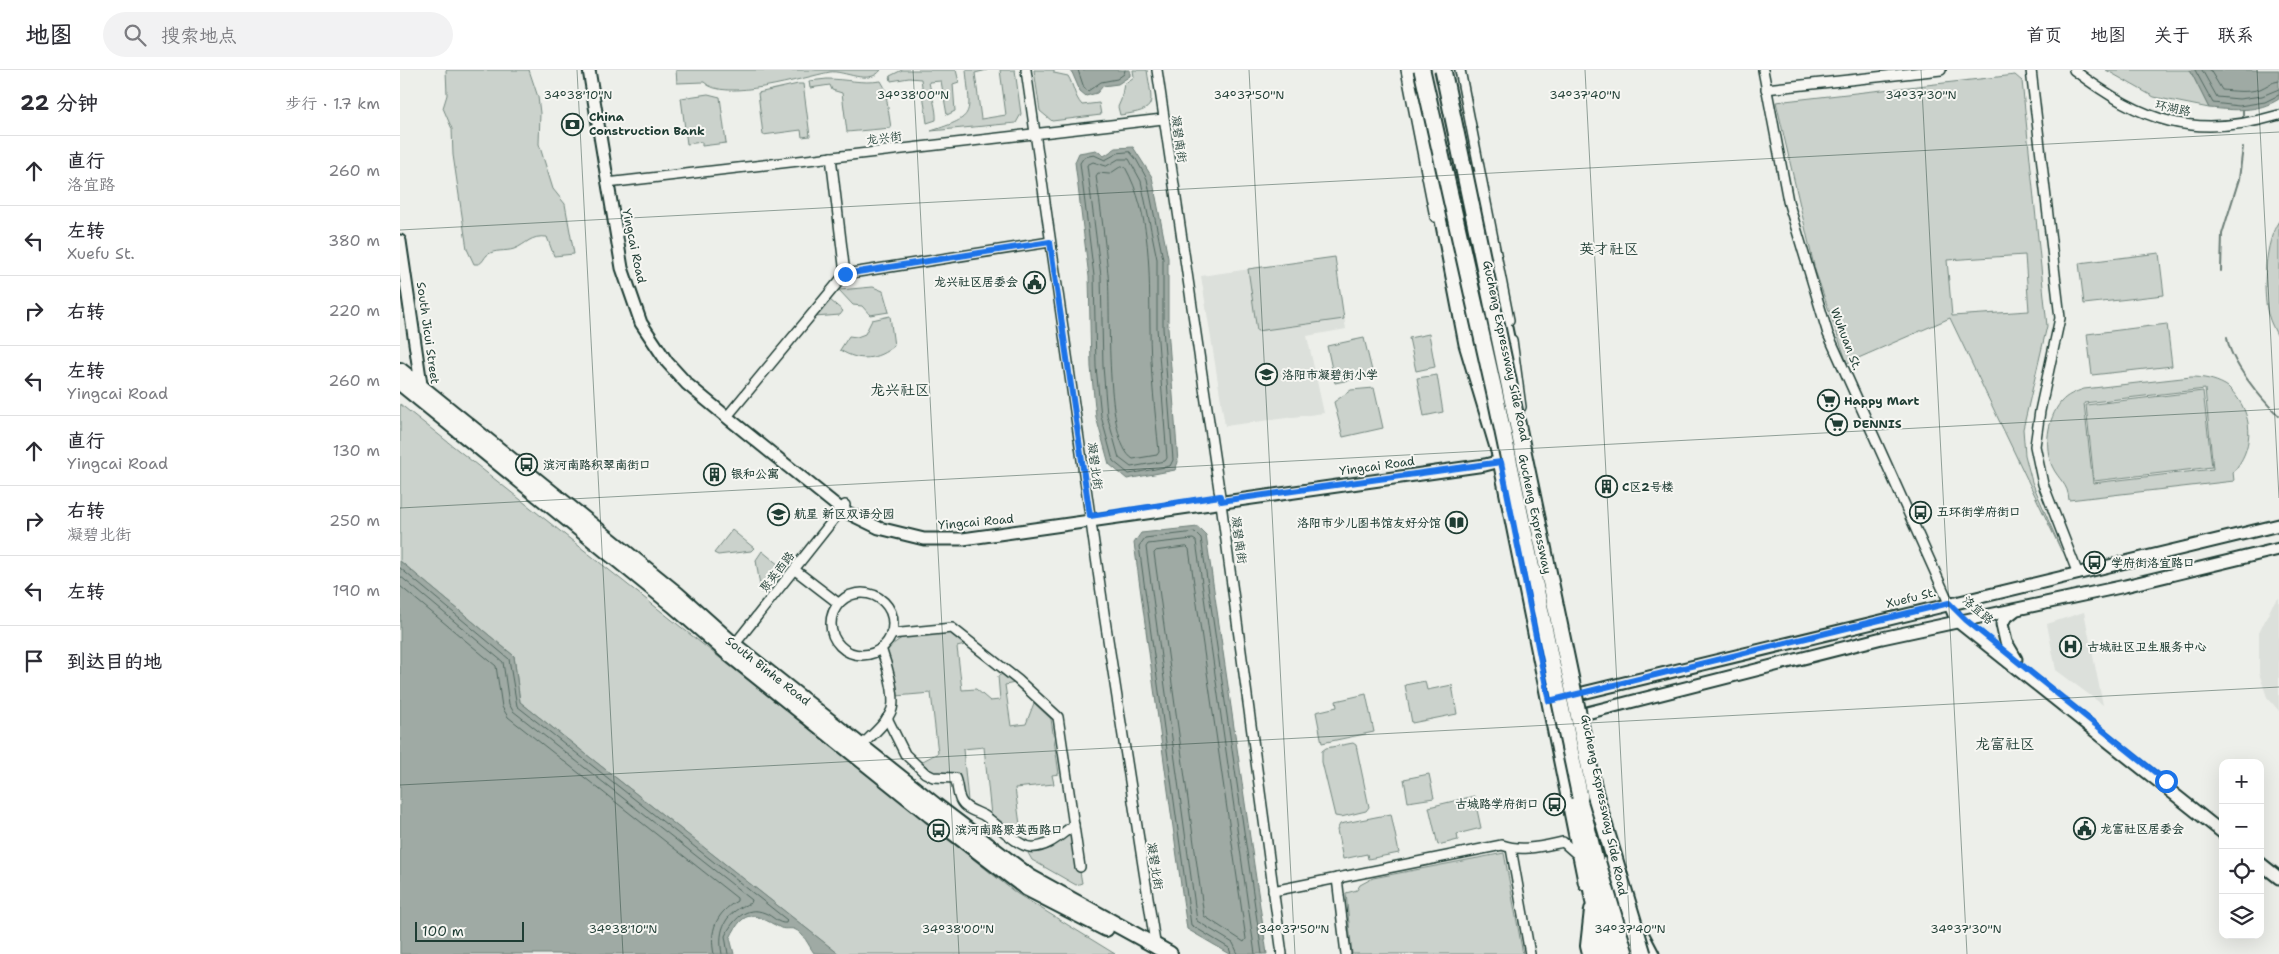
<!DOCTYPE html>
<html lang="zh">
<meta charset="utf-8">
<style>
:root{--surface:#fff;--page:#f2f2f3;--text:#2b2b33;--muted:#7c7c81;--line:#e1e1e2}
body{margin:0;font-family:"Shantell Sans","LXGW WenKai TC",sans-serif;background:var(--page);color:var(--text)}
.controls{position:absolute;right:15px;bottom:15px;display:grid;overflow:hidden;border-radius:10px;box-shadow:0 5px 20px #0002}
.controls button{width:45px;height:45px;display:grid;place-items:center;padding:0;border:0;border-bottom:1px solid var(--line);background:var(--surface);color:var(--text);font:25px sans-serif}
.scale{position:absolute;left:15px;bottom:12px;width:109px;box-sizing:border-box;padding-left:5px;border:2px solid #1f3d34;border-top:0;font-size:14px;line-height:18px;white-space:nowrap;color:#1f3d34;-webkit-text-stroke:4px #f6f6f2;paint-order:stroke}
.stop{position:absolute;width:15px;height:15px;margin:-11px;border:4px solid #1a73e8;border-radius:50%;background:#fff}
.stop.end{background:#1a73e8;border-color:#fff;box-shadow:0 1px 5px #0008}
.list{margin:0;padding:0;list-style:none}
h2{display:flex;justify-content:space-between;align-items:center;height:65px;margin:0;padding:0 20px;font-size:21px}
h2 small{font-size:16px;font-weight:400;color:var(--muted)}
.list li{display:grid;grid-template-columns:32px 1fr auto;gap:15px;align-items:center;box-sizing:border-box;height:70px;padding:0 20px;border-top:1px solid var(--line)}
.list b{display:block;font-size:19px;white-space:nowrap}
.list p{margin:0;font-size:16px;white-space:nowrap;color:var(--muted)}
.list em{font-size:16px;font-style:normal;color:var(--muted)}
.icon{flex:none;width:28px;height:28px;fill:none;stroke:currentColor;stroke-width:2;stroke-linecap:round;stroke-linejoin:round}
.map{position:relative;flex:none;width:1879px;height:884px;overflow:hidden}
header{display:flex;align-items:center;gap:30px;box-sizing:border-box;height:70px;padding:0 25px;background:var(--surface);border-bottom:1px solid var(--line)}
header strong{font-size:24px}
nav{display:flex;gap:28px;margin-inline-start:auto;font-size:18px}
.search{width:350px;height:45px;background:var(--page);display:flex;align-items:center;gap:12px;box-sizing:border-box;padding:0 18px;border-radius:28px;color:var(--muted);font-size:19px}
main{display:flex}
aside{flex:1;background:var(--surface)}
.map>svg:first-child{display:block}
</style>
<header>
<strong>地图</strong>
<div class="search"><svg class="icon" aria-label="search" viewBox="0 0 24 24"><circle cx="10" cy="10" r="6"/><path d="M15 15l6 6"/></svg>搜索地点</div>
<nav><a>首页</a><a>地图</a><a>关于</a><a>联系</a></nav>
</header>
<main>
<aside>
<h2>22 分钟<small>步行 · 1.7 km</small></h2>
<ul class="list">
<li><svg class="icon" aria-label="ahead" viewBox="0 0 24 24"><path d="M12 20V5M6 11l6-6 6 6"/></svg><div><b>直行</b><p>洛宜路</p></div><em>260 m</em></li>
<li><svg class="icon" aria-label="left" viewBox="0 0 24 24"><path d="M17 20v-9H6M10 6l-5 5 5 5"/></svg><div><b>左转</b><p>Xuefu St.</p></div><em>380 m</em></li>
<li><svg class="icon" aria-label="right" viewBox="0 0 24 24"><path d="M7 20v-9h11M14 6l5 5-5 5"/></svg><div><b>右转</b></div><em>220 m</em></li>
<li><svg class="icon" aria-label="left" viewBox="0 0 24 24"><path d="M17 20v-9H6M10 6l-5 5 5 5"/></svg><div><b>左转</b><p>Yingcai Road</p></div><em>260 m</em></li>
<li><svg class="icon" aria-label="ahead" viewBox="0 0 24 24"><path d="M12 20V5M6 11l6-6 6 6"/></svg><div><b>直行</b><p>Yingcai Road</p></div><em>130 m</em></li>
<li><svg class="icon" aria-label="right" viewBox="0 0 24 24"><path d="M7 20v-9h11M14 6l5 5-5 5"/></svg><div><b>右转</b><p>凝碧北街</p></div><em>250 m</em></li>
<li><svg class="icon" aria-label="left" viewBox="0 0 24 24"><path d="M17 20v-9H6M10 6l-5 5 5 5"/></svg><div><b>左转</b></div><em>190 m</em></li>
<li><svg class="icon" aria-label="arrive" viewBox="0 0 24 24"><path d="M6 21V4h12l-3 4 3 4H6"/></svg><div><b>到达目的地</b></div></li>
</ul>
</aside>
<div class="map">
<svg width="1879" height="884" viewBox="0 0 1879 884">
<rect width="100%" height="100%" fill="#edefea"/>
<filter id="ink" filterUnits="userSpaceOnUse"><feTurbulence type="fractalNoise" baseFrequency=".02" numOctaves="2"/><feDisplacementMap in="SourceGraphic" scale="10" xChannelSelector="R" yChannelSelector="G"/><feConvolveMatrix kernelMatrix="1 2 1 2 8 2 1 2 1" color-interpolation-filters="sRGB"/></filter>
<g filter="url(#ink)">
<g fill="#dce0db">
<path d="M935 187 946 259 907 266 924 343 825 356 801 206Z"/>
<path d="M1879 528V641L1867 627 1859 603V563L1873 534Z"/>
<path d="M1684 542 1703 635 1656 600 1647 554Z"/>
</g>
<g fill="#cbd2cc" stroke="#758880" fill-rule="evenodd">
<path d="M46 0H129L138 27 140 43 139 74 153 119 165 134 174 184 154 186 147 167C130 165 127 174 114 179 105 182 95 179 87 185 84 188 83 192 79 194H74L67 179 53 85 52 59 43 38 47 25Z"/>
<path d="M276 0H481C469 16 444 0 430 2 404 7 323 33 304 12L277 13Z"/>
<path d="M502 0H556L559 12 553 14 555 41 547 45 541 11 529 12C531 24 537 39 536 50L527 53 521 9 509 8 491 11 490 6Z"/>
<path d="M566 0H587L575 3 581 49 606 45 600 0H615L621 44 616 53 531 61C577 46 570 45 566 0Z"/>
<path d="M634 0H654V3L668 6C674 16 674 26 682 35L699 33 701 45 652 51 640 41Z"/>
<path d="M733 0H747C752 35 759 40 720 45L718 37 721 30 724 14 734 7Z"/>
<path d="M1706 0H1790L1809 38 1754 27Z"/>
<path d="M1615 5 1622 11 1647 256 1623 359 1625 385 1632 412 1662 482 1550 248 1447 293 1415 200 1376 32ZM1625 185 1629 241 1552 246 1547 190Z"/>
<path d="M427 9C446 9 461 14 481 11L485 18 491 58 447 62 442 23 432 20 430 15 410 18 409 11Z"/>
<path d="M398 14H403L410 66 402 67 401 60 363 65 358 23Z"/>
<path d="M308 24 320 27 326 73 302 76V72L287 74 281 28Z"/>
<path d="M1879 151V269C1875 261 1870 252 1868 244 1862 220 1865 171 1879 151Z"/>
<path d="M1759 183 1764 225 1684 234 1679 193Z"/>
<path d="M935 187 944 249 857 261 848 199Z"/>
<path d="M473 217 483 221 489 242 470 245 462 236 453 235 439 220Z"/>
<path d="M430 230 443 241 440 245 415 247Z"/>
<path d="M490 246 494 276C477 290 459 292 440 280L449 266 457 267 465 264 472 250Z"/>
<path d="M1767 254 1772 296 1692 305 1687 264Z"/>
<path d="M1029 264 1035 297 1016 301 1009 268Z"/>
<path d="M964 268 973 305 935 313 927 276Z"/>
<path d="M1037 305 1043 342 1024 346 1017 308Z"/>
<path d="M1791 307C1803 307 1814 309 1825 315 1829 317 1833 322 1836 326 1854 349 1853 380 1833 402L1834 411 1669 430C1668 413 1659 411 1652 396 1644 377 1647 349 1661 332 1667 325 1675 322 1684 319ZM1805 319 1813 399 1693 413 1684 333Z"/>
<path d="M974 318 983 358 943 367 934 332 951 320Z"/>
<path d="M1803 321 1812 397 1694 411 1686 335Z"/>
<path d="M0 334 616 823 715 884H439L436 882 120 632 114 586 0 491Z"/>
<path d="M332 460 354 478 351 481 318 485 314 483Z"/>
<path d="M362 481 380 496 361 523 356 490Z"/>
<path d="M550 563 565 575 557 577 562 620 576 619 590 631 600 630 598 606 603 604 615 613 605 615 611 656 626 654 634 633 651 649 659 704 652 705 654 714 615 718 621 762H616L591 745 584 677 563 679 568 731 562 728 557 706 552 703 536 704 521 692 538 683 531 623 496 626 486 579 503 567Z"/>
<path d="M1025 611 1027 620 1052 615 1057 644 1012 653 1005 615Z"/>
<path d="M966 624 974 662 922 673 916 642 937 637 936 631Z"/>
<path d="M953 673 956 675 969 737 966 741 941 747 935 746 922 692V681L926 678Z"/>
<path d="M1029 704 1034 728 1008 732 1004 709Z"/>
<path d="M1074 726 1081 758 1057 764 1058 770 1038 775 1029 737Z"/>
<path d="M991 744 999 783 968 789 967 784 943 789 937 760 940 754Z"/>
<path d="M671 765 674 768 682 813 676 815 632 790 628 783Z"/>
<path d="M1104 783 1123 884H952L946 823 957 820 960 815 973 808Z"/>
</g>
<g fill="#9faaa4" stroke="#6c7e77">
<path d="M671 0H730V6L718 14 703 16 697 23 686 26 680 21Z"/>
<path d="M1790 0H1879V29C1857 43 1834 40 1809 38Z"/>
<path d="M733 77 752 107 768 188V258L778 392 775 400 727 409 709 394 696 347 691 297 689 207 675 92 679 83 696 80 704 86 716 78Z"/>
<path d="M798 457 806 465 867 884H830L787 859 734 473 741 463Z"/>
<path d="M0 491 114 586 120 632 439 884 414 883C408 875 404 863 394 859 389 858 383 860 379 857 354 844 345 837 330 868L334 884H0Z"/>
</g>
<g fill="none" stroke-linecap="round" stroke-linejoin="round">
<g stroke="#526961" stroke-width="1">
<path d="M678 0 684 18 688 21 701 12 717 9 724 4 725 0"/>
<path d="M1795 0 1813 33 1839 36 1865 32 1879 25"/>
<path d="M1802 0 1817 27 1839 29 1862 26 1879 19"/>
<path d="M1810 0 1822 20C1834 21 1848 23 1860 19 1867 16 1871 12 1879 11"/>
<path d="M730 82 736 89 747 109 763 189V258L773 390 770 396 729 404 713 391 701 346 696 297 694 206 680 93 684 87 694 85 705 90 718 83Z"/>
<path d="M719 89H729L741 111 757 189V258L767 388 765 391 731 397 719 388 707 345 703 296 701 206 687 95 693 92 706 96Z"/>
<path d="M722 96 725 97C752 146 749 204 750 257 750 299 755 341 759 382L757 385 733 389C704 372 711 239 708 204 705 171 701 139 696 106L698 103 709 104Z"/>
<path d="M787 477 789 479 846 869 844 872 804 846 754 483 756 481Z"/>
<path d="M0 498 109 589 117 636 387 850 386 853C378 854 373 846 365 843 346 835 333 850 325 866L328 884"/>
<path d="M0 506 103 592 109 634 113 641 352 830 351 833C326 841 317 859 322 884"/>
<path d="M0 516 96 596 102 637 108 647 337 828V831C316 843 309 861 314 884"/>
<path d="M831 884 829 878 791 855 739 476 745 468 795 462 801 468 862 884"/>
<path d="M838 884 833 873 797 851 746 477 748 474 793 469 796 471 855 884"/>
</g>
<g stroke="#6c7e77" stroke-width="2">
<path d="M1843 50V40"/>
<path d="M1821 201 1822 164 1839 109 1843 77"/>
<path d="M1827 267C1830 292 1861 329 1879 346"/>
</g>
<defs>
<g id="street">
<path d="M626 0 705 550 756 879"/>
<path d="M757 0 820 426 882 884"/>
<path d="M1006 0 1035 147"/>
<path d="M1060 0 1109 250"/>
<path d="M1363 0 1388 131 1428 264 1549 533"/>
<path d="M1631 0 1660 248 1640 341 1635 376 1643 414 1678 504"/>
<path d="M1674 0C1742 52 1794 70 1879 45"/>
<path d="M1366 19 1541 0"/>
<path d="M207 113 763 49"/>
<path d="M445 204 650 172"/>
<path d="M1112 270 1121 337"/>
<path d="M330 343 445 204 431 87"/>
<path d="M395 500 438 533"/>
<circle cx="462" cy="554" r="31"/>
<path d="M491 564 552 558 618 610 658 647 680 797"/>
<path d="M331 579 445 435"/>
<path d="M487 648 505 684 525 703 533 707 555 708C558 715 557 724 561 731 565 739 575 741 583 745 595 752 617 776 630 777 647 779 661 764 674 755"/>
<path d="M462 675C472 665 487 653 492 639 496 625 486 592 481 578"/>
<path d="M1111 778 1130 884"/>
<path d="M937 808 946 884"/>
<path d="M873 821 1102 775C1122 782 1143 776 1163 772L1180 787"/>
</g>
<g id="secondary">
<path d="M189 0 222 198 241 253 267 292 287 314 328 348 442 440 479 458 524 469H563L1085 395 1108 389"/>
<path d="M0 171 22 321"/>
<path d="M1549 533 1557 551 1823 763"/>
<path d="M1614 541 1605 548 1602 554 1606 572 1616 589"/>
<path d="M1166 627 1879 455"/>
<path d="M1171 647 1482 568 1725 516 1879 479"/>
<path d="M1860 793 1879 808"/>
<path d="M1242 863 1253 884"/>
</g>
<g id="primary">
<path d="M0 300 277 524 334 575 535 735 630 807 770 884"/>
<path d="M0 313 273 535 328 583 530 745 626 818 706 859"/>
<path d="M1097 373 1186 813"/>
<path d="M1190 884 1188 876 1192 840"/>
</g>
<g id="highway">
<path d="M1014 0 1067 274 1100 384"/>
<path d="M1073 109 1108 277"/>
<path d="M1180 727 1217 884"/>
<path d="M1209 793 1229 884"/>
<path d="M1188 800 1203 884"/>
</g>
</defs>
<use href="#street" stroke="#1f3d34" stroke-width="12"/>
<use href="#secondary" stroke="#1f3d34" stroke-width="15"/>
<use href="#primary" stroke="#1f3d34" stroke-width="18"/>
<use href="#highway" stroke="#1f3d34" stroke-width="19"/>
<use href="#street" stroke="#f6f6f2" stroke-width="9"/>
<use href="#secondary" stroke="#f6f6f2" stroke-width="11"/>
<use href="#primary" stroke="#f6f6f2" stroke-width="14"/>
<use href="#highway" stroke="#f6f6f2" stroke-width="15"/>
<defs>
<g id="highway-bridge">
<path d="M1022 0 1096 329 1180 727"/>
<path d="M1043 0 1195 724 1243 884"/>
</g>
</defs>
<use href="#highway-bridge" stroke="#1f3d34" stroke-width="19" stroke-linecap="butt"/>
<use href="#highway-bridge" stroke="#f6f6f2" stroke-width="15"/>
</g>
</g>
<g fill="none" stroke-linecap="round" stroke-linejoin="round" filter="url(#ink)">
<path stroke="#1a73e8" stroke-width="6" d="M445 204 650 172 690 446 820 426 821 431 1101 392 1149 631 1549 533 1566 550 1766 711"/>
</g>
<path fill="none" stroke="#1f3d34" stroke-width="1" stroke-opacity="0.45" d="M177 0 223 884M513 0 559 884M849 0 895 884M1185 0 1231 884M1521 0 1567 884M1857 0 1879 428M0 160 1879 62M0 438 1879 339M0 715 1879 617"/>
<defs>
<symbol id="bank-ring" viewBox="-11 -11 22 22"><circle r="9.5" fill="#f6f6f2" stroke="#1f3d34" stroke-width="1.5"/><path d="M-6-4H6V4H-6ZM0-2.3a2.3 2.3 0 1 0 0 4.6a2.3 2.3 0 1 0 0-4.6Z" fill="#1f3d34"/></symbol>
<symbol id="civic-ring" viewBox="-11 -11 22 22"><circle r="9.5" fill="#f6f6f2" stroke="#1f3d34" stroke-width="1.5"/><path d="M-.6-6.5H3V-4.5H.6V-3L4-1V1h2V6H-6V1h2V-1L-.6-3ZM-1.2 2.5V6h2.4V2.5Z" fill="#1f3d34"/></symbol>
<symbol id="school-ring" viewBox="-11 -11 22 22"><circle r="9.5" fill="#f6f6f2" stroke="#1f3d34" stroke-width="1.5"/><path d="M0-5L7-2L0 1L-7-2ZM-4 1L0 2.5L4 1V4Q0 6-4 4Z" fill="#1f3d34"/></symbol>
<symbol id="supermarket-ring" viewBox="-11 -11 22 22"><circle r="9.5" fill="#f6f6f2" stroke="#1f3d34" stroke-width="1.5"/><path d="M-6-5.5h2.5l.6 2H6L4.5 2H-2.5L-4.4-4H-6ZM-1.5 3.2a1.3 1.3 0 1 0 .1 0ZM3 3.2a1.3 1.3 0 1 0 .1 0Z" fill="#1f3d34"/></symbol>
<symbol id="bus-ring" viewBox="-11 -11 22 22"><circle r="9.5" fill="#f6f6f2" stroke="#1f3d34" stroke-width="1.5"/><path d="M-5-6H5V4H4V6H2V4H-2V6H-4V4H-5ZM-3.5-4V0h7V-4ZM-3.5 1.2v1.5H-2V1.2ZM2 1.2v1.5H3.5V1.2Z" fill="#1f3d34"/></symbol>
<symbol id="building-ring" viewBox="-11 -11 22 22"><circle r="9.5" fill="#f6f6f2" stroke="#1f3d34" stroke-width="1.5"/><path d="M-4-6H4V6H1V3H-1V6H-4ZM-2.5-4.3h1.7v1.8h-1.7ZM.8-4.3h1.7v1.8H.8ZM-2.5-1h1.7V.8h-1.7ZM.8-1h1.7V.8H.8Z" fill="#1f3d34"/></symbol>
<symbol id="library-ring" viewBox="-11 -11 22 22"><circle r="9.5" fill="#f6f6f2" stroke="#1f3d34" stroke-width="1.5"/><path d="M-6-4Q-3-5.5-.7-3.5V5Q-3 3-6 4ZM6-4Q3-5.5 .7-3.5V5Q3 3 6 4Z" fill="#1f3d34"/></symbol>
<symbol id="hospital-ring" viewBox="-11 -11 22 22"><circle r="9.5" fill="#f6f6f2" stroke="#1f3d34" stroke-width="1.5"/><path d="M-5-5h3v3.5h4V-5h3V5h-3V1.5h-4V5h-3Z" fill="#1f3d34"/></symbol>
</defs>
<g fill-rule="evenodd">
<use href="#bank-ring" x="160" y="42" width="25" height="25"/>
<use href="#civic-ring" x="622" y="200" width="25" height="25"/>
<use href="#school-ring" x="854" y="292" width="25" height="25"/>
<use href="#supermarket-ring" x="1416" y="318" width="25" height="25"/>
<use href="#supermarket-ring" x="1424" y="342" width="25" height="25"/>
<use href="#bus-ring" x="114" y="382" width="25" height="25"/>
<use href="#building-ring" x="302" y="392" width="25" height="25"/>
<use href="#building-ring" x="1194" y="404" width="25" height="25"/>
<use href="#bus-ring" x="1508" y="430" width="25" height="25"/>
<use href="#school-ring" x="366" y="432" width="25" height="25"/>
<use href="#library-ring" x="1044" y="440" width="25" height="25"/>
<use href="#bus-ring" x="1682" y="480" width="25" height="25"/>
<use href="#hospital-ring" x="1658" y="564" width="25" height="25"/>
<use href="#bus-ring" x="1142" y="722" width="25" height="25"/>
<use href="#civic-ring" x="1672" y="746" width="25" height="25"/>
<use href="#bus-ring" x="526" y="748" width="25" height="25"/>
</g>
<g text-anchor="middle" stroke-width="4" stroke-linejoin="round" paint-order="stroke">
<g font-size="12" fill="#1f3d34" stroke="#f6f6f2">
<text transform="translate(1773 38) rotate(12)" y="4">环湖路</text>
<text transform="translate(484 68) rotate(-7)" y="4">龙兴街</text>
<text transform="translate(779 69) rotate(82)" y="4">凝碧南街</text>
<text transform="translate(234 176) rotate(78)" y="4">Yingcai Road</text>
<text transform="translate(28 263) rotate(82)" y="4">South Jicui Street</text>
<text transform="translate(1446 269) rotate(69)" y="4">Wuhuan St.</text>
<text transform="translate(1106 281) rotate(78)" y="4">Gucheng Expressway Side Road</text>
<text transform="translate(695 396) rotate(82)" y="4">凝碧北街</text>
<text transform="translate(977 396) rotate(-8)" y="4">Yingcai Road</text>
<text transform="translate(1135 444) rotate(78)" y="4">Gucheng Expressway</text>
<text transform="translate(576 452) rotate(-5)" y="4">Yingcai Road</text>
<text transform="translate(839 470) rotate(82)" y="4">凝碧南街</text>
<text transform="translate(377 502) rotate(-52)" y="4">聚英西路</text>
<text transform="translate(1511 528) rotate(-14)" y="4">Xuefu St.</text>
<text transform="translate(1578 540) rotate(41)" y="4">洛宜路</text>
<text transform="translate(368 601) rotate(38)" y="4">South Binhe Road</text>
<text transform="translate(1204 735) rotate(78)" y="4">Gucheng Expressway Side Road</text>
<text transform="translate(755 796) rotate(81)" y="4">凝碧北街</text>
</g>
<g font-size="12" font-weight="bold" fill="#1f3d34" stroke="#f6f6f2" text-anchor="start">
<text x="189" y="51">China<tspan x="189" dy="14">Construction Bank</tspan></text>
<text x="618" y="216" text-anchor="end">龙兴社区居委会</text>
<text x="882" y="309">洛阳市凝碧街小学</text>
<text x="1444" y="335">Happy Mart</text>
<text x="1453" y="358">DENNIS</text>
<text x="143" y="399">滨河南路积翠南街口</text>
<text x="331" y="408">银和公寓</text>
<text x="1222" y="421">C区2号楼</text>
<text x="1537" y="446">五环街学府街口</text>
<text x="394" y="448">航星 新区双语分园</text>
<text x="1041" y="457" text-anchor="end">洛阳市少儿图书馆友好分馆</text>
<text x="1711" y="497">学府街洛宜路口</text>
<text x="1687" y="581">古城社区卫生服务中心</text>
<text x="1139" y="738" text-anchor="end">古城路学府街口</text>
<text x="1700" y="763">龙富社区居委会</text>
<text x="555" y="764">滨河南路聚英西路口</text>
</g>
<g font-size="15" fill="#1f3d34" stroke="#f6f6f2">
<text x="1209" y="184">英才社区</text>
<text x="500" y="325">龙兴社区</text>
<text x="1605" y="679">龙富社区</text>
</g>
</g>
<g font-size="12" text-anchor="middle" fill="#1f3d34" stroke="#f6f6f2" stroke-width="4" stroke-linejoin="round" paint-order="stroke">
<text x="178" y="29">34°38'10"N</text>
<text x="513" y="29">34°38'00"N</text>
<text x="849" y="29">34°37'50"N</text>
<text x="1185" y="29">34°37'40"N</text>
<text x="1521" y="29">34°37'30"N</text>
<text x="223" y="863">34°38'10"N</text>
<text x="558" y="863">34°38'00"N</text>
<text x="894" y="863">34°37'50"N</text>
<text x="1230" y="863">34°37'40"N</text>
<text x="1566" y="863">34°37'30"N</text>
</g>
</svg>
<div class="controls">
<button>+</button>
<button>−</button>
<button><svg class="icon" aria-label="locate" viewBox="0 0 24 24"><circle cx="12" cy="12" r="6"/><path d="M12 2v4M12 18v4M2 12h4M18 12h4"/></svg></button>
<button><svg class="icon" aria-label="layers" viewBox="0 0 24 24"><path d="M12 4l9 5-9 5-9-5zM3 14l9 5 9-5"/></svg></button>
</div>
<div class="scale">100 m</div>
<div class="stop" style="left:1766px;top:711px"></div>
<div class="stop end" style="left:445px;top:204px"></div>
</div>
</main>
